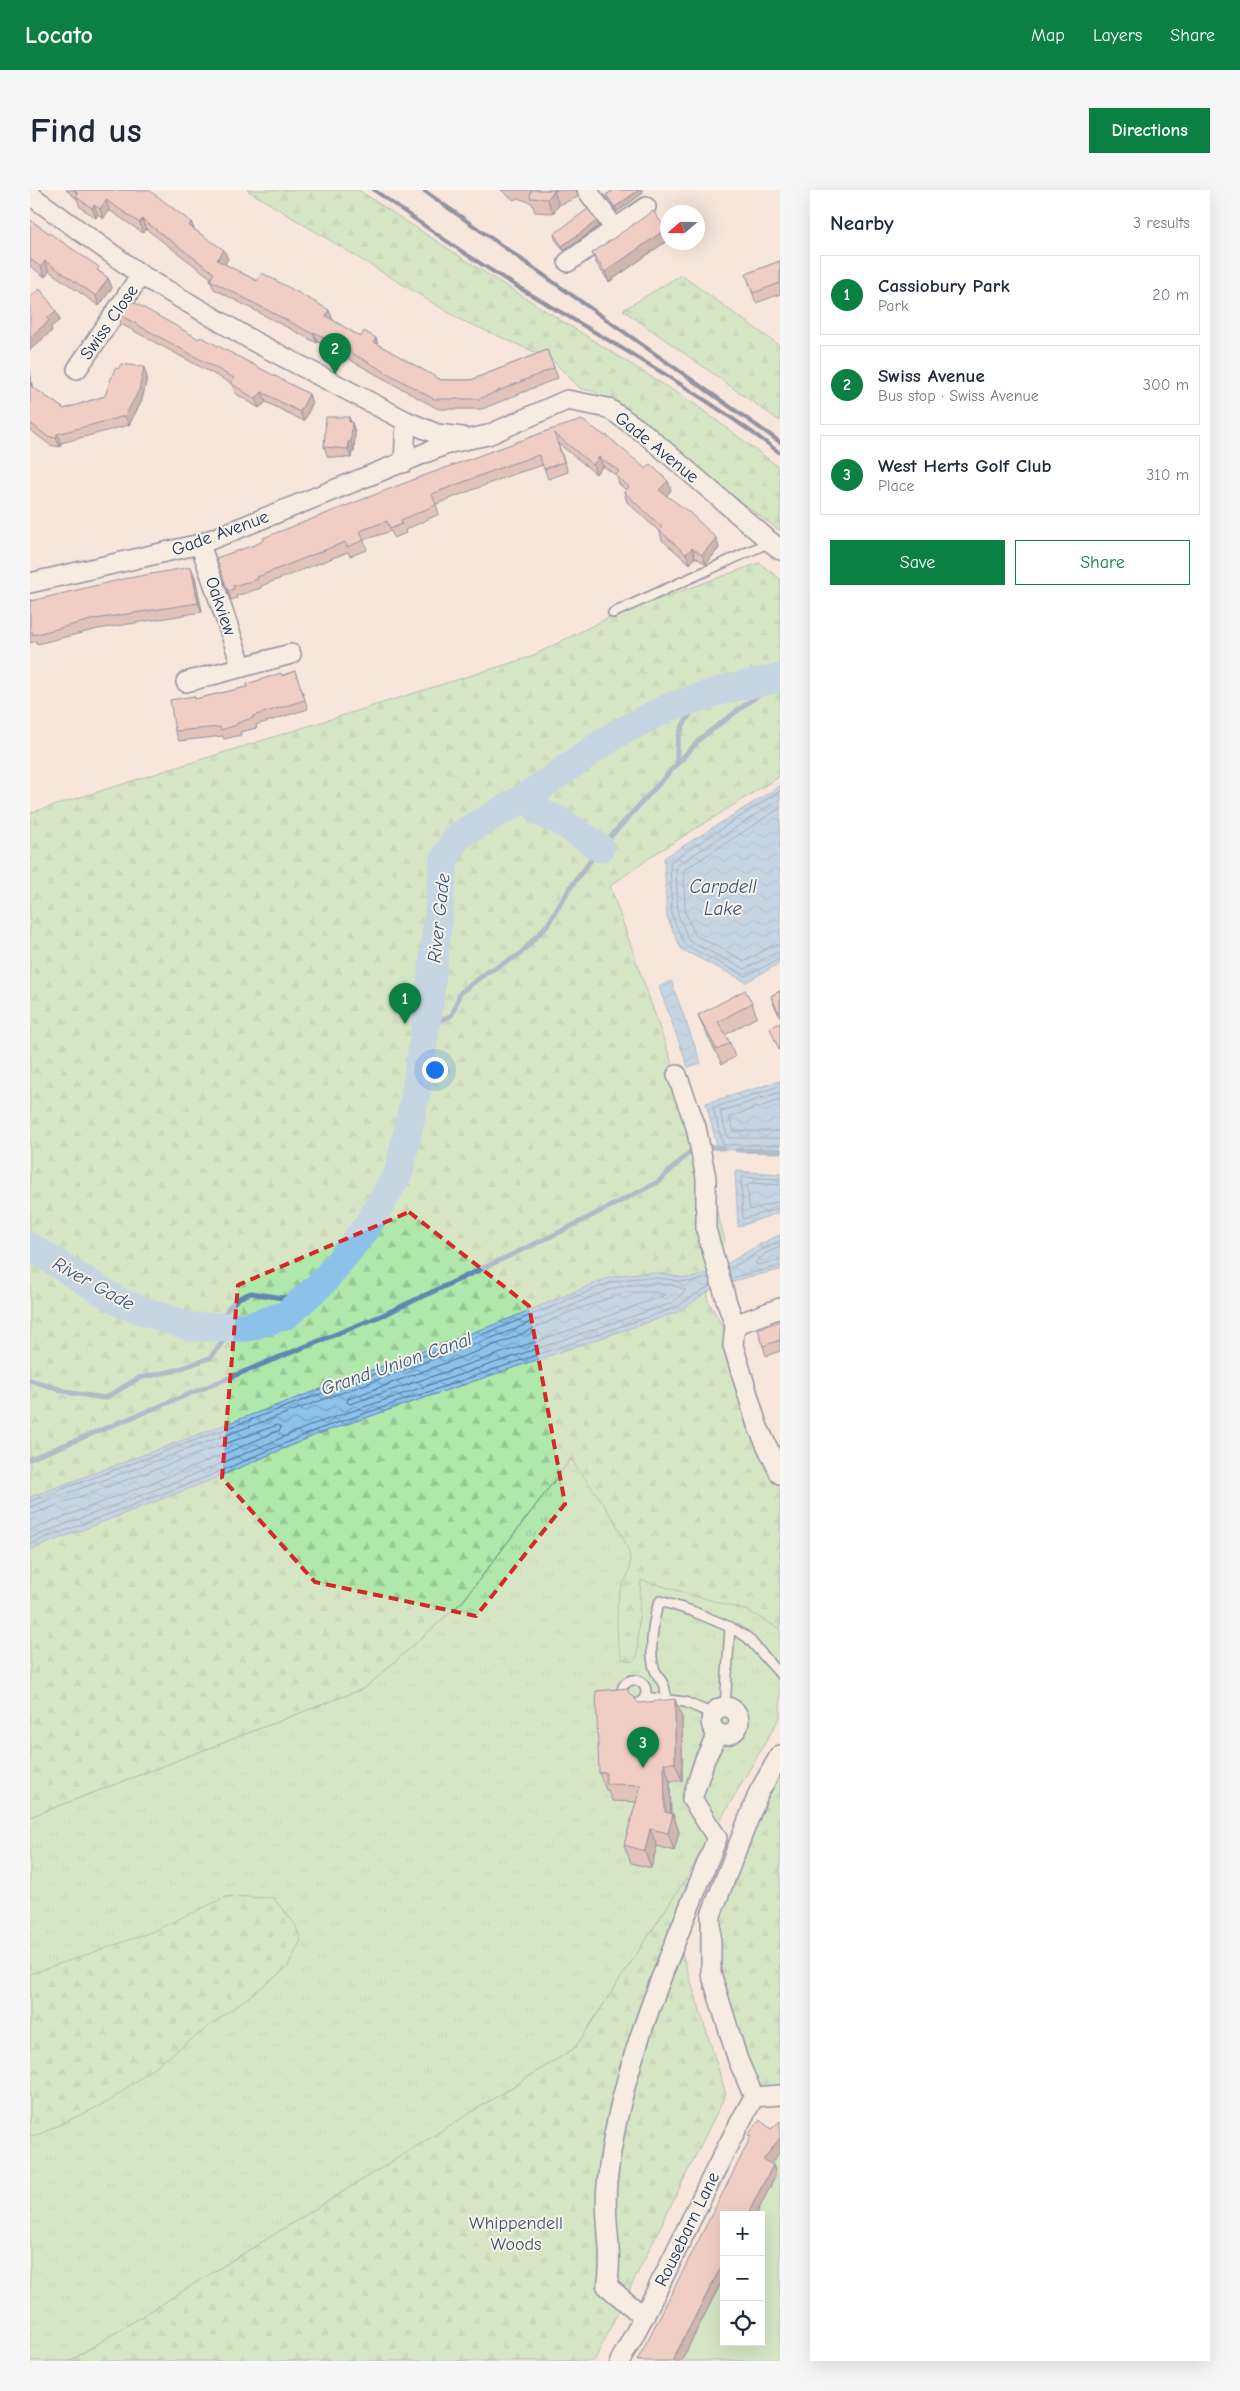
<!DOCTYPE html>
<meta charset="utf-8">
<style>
:root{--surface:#fff;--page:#f6f6f7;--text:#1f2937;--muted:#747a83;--line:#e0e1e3;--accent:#0b8043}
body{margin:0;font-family:"Comic Neue",sans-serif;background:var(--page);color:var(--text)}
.controls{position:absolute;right:15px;bottom:15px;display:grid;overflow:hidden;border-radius:0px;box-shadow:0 5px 20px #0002}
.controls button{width:45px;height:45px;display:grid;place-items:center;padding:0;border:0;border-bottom:1px solid var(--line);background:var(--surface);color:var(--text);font:25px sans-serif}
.compass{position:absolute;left:630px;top:15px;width:45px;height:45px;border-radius:50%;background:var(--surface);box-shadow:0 5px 20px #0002;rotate:250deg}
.you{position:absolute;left:404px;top:879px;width:18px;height:18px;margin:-12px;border:4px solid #fff;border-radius:50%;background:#1a73e8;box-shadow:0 0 0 8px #1a73e833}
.badge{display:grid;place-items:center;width:32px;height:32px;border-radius:50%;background:var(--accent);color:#fff;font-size:16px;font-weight:700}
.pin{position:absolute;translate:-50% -41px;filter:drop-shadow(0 1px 2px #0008)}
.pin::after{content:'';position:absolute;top:26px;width:18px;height:15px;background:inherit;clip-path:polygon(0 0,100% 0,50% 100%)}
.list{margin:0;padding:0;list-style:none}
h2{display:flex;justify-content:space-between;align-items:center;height:65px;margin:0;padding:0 20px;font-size:21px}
h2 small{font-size:16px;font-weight:400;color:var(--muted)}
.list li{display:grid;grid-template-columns:32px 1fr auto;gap:15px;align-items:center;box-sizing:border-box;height:80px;margin:0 10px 10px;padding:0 10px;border:1px solid var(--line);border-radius:0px}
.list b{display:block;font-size:19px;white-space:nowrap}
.list p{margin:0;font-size:16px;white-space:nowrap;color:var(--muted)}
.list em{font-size:16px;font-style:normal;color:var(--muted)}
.actions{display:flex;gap:10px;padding:15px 20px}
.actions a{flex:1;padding:11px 0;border:1px solid var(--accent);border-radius:0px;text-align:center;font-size:18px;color:var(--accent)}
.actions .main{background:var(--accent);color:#fff}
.icon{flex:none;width:28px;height:28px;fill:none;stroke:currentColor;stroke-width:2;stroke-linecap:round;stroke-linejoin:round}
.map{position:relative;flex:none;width:750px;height:2171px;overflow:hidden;border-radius:0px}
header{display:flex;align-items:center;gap:30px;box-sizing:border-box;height:70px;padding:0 25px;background:var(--accent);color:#fff}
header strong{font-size:24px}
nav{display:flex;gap:28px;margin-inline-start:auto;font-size:18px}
.intro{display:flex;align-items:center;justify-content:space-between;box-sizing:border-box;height:120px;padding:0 30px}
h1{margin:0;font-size:35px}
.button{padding:12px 22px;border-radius:0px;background:var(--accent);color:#fff;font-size:18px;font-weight:700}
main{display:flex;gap:30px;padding:0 30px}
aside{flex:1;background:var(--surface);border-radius:0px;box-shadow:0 5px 20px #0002}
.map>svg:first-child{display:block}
</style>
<header>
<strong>Locato</strong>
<nav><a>Map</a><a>Layers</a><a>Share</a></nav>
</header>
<div class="intro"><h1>Find us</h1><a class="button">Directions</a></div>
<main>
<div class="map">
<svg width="750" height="2171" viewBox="0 0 750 2171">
<defs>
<pattern id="grass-tufts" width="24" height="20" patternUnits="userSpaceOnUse" patternTransform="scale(1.25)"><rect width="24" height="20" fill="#b0e7aa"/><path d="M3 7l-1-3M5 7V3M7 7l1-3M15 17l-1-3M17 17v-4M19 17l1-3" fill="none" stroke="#97c695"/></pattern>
<pattern id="forest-firs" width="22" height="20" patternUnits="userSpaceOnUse" patternTransform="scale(1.25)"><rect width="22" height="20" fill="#b0e7aa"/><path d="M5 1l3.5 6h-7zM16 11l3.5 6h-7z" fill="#97c695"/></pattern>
<pattern id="water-waves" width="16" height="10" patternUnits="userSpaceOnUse" patternTransform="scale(1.25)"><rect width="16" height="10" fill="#8cc2ea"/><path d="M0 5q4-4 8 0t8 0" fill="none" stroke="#729ec1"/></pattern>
</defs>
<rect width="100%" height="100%" fill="#f5e6db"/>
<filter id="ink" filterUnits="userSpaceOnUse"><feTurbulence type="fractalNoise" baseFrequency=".02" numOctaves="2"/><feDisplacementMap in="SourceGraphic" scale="10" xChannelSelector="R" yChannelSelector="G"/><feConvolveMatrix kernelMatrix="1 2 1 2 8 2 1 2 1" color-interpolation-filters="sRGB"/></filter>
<g filter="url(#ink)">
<path fill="url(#grass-tufts)" stroke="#668b84" d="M541 1268 750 1329V1527L657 1687 545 1858 40 2171H0V1627L335 1498 433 1411Z"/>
<g fill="url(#forest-firs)" stroke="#668b84">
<path d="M217 0H328L460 86 663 213 750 278V341L564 201 551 199 521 169 431 130Z"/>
<path d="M651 85 750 156V231L593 120Z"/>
<path d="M729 373 750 389V586L628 662 580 696 667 945 695 1051 684 1064 677 1109 703 1155 750 1302V1439L718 1421 611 1390 607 1467 602 1472 593 1469C585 1455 586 1416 590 1401 593 1393 600 1383 600 1375 603 1348 557 1292 541 1269L433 1411 335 1498 0 1627V623L500 467 580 427Z"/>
<path d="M750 1579V1894L730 1900 680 1801 690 1718 739 1597Z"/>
<path d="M657 1687 674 1709 651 1760 696 1904 564 2171H40L545 1858Z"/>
<path d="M198 1706 243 1708 265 1734 271 1750 257 1778 78 1912 10 1944 0 1946V1784L119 1743Z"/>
</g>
<path fill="#b0e7aa" stroke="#668b84" d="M750 1962V2171H652L694 2087V2152H731V2025H726L746 1985 743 1971Z"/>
<g fill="url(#water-waves)" stroke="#5f87b2">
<path d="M750 596V773L716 792 651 759 637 727 634 668Z"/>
<path d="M641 791 671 873 658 877 629 797Z"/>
<path d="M750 891V959L688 960 676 913Z"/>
<path d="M705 981 750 984V1022L708 1037Z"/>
<path d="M750 1045V1080L714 1088 680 1100 648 1122 288 1244 181 1290 0 1360V1307L471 1132 578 1088C594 1084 610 1082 627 1083 638 1084 654 1090 665 1087 697 1079 720 1056 750 1045Z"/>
</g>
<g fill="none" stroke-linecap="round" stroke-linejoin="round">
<g stroke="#486a96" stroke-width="1">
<path d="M750 601 640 672 642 726 655 755 715 786 750 769"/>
<path d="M750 609 646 676 648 724 659 751 715 779 743 764 750 762"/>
<path d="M750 618 654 680 655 722 665 745 715 771 740 757 750 755"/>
<path d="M750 896 683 918 693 955H750"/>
<path d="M750 902 690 922 698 948H750"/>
<path d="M750 910 699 927 704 941H750"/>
<path d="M750 989 713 987 711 989 713 1029 750 1018"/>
<path d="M750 995 720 993 717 996 720 1020 750 1011"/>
<path d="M750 1057 736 1063 725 1073 728 1075 750 1070"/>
<path d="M698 1079C717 1071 731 1058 750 1051"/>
<path d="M701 1088 750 1076"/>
<path d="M597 1102H626L635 1105 540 1140 320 1214 317 1212 318 1209 478 1150 540 1122Z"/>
<path d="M0 1311 472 1137 579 1093C594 1089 610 1087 625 1088 648 1089 656 1096 679 1087"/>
<path d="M0 1317 475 1143 581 1099C600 1094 638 1090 656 1100L642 1113 284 1234 176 1280 0 1348"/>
<path d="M0 1325 247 1235 251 1237 250 1240 173 1273 0 1340"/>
<path d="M0 1354 179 1286 286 1240 645 1118 681 1095"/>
</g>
<g stroke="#5f87b2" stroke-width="5">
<path d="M647 575C645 539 653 534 674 506"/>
<path d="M395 838 422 825 430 803 456 783 489 765 518 734 540 698 570 658 671 548 750 489"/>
<path d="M674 956 693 958"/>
<path d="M707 960 750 961"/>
<path d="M186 1138 199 1117 209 1108 221 1103 252 1108 279 1104"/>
<path d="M0 1190 41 1203 75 1208 109 1188 143 1181 180 1168 204 1137"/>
<path d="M0 1269 353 1125 528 1043 628 992 666 956"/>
</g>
<g stroke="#8cc2ea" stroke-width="29">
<path d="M497 606 511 623 532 632 570 658"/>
<path d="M0 1057 91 1113 160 1137H218L256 1125 293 1092 336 1038 369 982 385 907 399 813 414 670 428 646 497 606 583 546 637 518 696 499 750 488"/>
</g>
<defs>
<g id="service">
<path d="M583 423 740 352"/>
<path d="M700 1437 717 1447 750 1484"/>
<circle cx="604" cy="1502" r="12"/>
<path d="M615 1507 655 1512 683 1524"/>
<path d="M636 1510C636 1488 626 1490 623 1474 620 1458 623 1425 630 1411L662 1421 700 1437 695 1517"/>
</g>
<g id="minor">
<path d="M557 0 585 39"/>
<path d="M0 5 111 85 225 152 376 231 407 244 432 247"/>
<path d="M538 72 616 17"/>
<path d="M47 179 111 85"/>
<path d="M374 273 376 231"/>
<path d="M170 354 212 477"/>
<path d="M0 393 170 354 420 253 458 245 537 210 578 218 614 243 750 360"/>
<path d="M156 492 261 464"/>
<path d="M647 885 666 937 676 988V1039L697 1113 705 1135 703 1155 727 1235 750 1284"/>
<path d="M705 1135 750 1118"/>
<circle cx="695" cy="1531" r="14"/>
<path d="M724 1907 708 1870 681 1783V1725L729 1602 750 1565"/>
<path d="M724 1907 750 1905"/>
<path d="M614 2127 577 2096C584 2062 573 2028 577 1994 588 1875 644 1758 687 1648L662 1609 675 1569 688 1543"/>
<path d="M590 2171C638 2085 675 1993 724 1907"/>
</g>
</defs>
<use href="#service" stroke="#1b2f5e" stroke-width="12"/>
<use href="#minor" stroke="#1b2f5e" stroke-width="22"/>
<use href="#service" stroke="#f7f3e8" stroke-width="9"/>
<use href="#minor" stroke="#f7f3e8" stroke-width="19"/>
<g stroke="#1b2f5e" stroke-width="4">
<path d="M344 0C391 34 438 67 488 97 577 150 668 200 750 263"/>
<path d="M393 0 750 252"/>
</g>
</g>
<g fill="#cb9991" stroke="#1b2f5e">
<path d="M36 0H106L161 32 164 39 198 69 194 74 303 130H302L331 147 346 148 348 155 411 190H441L517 160 528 188 452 219H408L288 152 287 153 184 99 180 90 181 88 116 39 113 43 79 20 73 29 68 24 66 28 50 17 47 9Z"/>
<path d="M471 0H546L548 7 529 15 523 23 505 22 502 13 488 8 484 10Z"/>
<path d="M584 0H612L613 3 587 22 578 10 576 5Z"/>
<path d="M0 30 78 88 82 98 69 116 19 81 15 87 0 76Z"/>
<path d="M567 31 569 36 534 61 525 49 524 44Z"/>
<path d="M636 39 638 44V50L579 92 566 73 562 63Z"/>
<path d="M750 71V104L726 113 716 84Z"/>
<path d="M88 124 169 149 279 204 282 214 274 231 236 212 229 218 205 203 202 194 91 134Z"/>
<path d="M0 180 2 196H1L34 219 75 206 117 187 112 210 99 235 31 253 30 257 20 255 0 240Z"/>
<path d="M321 232H322L325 242 324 262H322L321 268 298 267 294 257Z"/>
<path d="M520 240 616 279 641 300 636 306 686 348 689 358 676 374 665 367 660 374 632 350 630 342 597 312 594 302 596 300 589 294 587 286 573 276 566 284 528 253 538 282 518 289 513 275 481 285 406 314 409 324 375 340 376 343 364 348 361 341 334 350 337 360 320 366 318 362 231 396V398L206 406 207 408 201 410 198 401 227 354Z"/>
<path d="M165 387 172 422 68 439 7 454 6 451 0 453V409L1 411Z"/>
<path d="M265 481 278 519 226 535 227 538 210 542 211 545 194 549 193 546 149 551 145 541 164 506 165 509 187 504 217 497Z"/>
<path d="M750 801V827L744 815 741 806Z"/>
<path d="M722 813 727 827 695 845 700 853 705 867 692 874 674 839 668 825Z"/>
<path d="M750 1131V1161L736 1166 733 1156Z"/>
<path d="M600 1505 609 1513 652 1527V1591H640L641 1624H643L649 1642 644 1661 627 1656 621 1678 601 1673 594 1655 606 1612 582 1611 578 1600H576L569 1583Z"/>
</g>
<g fill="#a57d76" stroke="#1b2f5e">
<path d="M609 0H612L613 3 587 22 585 17Z"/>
<path d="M524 1 529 15 523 23 517 9Z"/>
<path d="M76 10 79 20 73 29 70 19Z"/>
<path d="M64 15 68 24 66 28 62 18Z"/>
<path d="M112 29 116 39 113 43 110 33Z"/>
<path d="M567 31 569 36 534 61 532 56Z"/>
<path d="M161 32 165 42 159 36Z"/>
<path d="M636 39 638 44V50L579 92 575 82Z"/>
<path d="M194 60 198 69 191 80 187 70Z"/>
<path d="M15 71 19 81 15 87 11 77Z"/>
<path d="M78 88 82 98 69 116 66 106Z"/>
<path d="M299 120 303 130 299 136 296 126Z"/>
<path d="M26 121 30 130 21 137 22 141 0 160V147L17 128Z"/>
<path d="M284 142 288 152 287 153 283 144Z"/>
<path d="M346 148 349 158 344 152Z"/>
<path d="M114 177 117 187 112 210 99 235 95 226Z"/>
<path d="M0 180 2 196 0 190Z"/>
<path d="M232 202 236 212 229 218 225 209Z"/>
<path d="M279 204 282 214 274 231 270 222Z"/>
<path d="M319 227 325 242 324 262 321 252Z"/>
<path d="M27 244 31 253 30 257 26 248Z"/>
<path d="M318 252 322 262 321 268 318 259Z"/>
<path d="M569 267 573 276 566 284 563 275Z"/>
<path d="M638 291 641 300 633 310 629 300Z"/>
<path d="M686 348 689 358 676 374 672 365Z"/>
<path d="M662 358 665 367 660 374 656 364Z"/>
<path d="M161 377 165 387 172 422 168 413Z"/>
<path d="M645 1509 652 1527V1591L645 1573Z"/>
<path d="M634 1573 640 1591 641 1630 643 1624 649 1642 644 1661 638 1643 635 1622Z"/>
<path d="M620 1639 627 1656 621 1678 615 1661Z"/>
<path d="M750 1948V1962L736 1980 733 1970Z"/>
<path d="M743 1975 746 1985 726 2025H717Z"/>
<path d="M694 2071V2087L651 2171H642Z"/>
</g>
<g fill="#ecb2a9" stroke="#1b2f5e">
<path d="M44 0H106L109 2 110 0H119L161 32 159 36 194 60 187 70 227 91 232 83 267 102 299 120 296 126 331 147 334 141 346 148 344 152 411 190H441L517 160 524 178 449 209H404L284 142 283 144 180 90 184 83 112 29 110 33 76 10 70 19 64 15 62 18 46 7 48 4Z"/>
<path d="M501 0H527L524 1 517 9 500 8Z"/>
<path d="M584 0H609L585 17 576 5Z"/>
<path d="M558 19 567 31 532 56 524 44Z"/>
<path d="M623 21 636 39 575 82 562 63Z"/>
<path d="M0 30 69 77 67 80 78 88 66 106 15 71 11 77 0 69Z"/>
<path d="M750 71V93L723 103 716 84Z"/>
<path d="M10 99 26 121 17 128 19 131 0 147V107Z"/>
<path d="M98 109 169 149 171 147 279 204 270 222 232 202 225 209 201 193 204 188 88 124Z"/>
<path d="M91 174 114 177 109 200 95 226 27 244 26 248 17 246 0 233V196H1L34 219 75 206 85 178 88 179Z"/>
<path d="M296 227H319V232H322L321 252H318V259L294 257Z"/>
<path d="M552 230 575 246 576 245 616 279 620 274 638 291 629 300 659 322 686 348 672 365 662 358 656 364 629 340 632 337 594 302 599 297 586 285 589 281 569 267 563 275 524 243 534 272 514 279 509 265 478 275 402 304 406 315 371 330 372 334 360 339 357 331 330 341 334 350 317 357 315 352 227 387 228 389 203 396 204 399 198 401 186 368 227 354 234 350 233 348 393 286 520 240Z"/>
<path d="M161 377 168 413 65 429 3 445V442H0V409L1 411 93 389Z"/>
<path d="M265 481 275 510 223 526V528L207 533V535L191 540 190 537 145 541 140 510 164 506 165 509 187 504 217 497V494L251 483 252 486Z"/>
<path d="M715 800 722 813 688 832 700 853 687 860 668 825Z"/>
<path d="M750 801V822L749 823 741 806Z"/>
<path d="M750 833V859L749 860 740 838Z"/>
<path d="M750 1131V1150L733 1156 728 1139Z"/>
<path d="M598 1498V1502L609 1513 645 1509V1573H634L635 1622 643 1624 638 1643 620 1639 615 1661 594 1655 611 1595 576 1594V1582L569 1583 566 1501Z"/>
<path d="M730 1930 741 1939 750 1931V1948L733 1970 743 1975 717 2025H694V2071L642 2171H607L709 1971 721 1946 718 1945Z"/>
</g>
</g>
<path d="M0 0H750V2171H0ZM379 1022 499 1116 535 1314 446 1426 285 1392 192 1288 208 1095Z" fill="#f5e6db" fill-opacity=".55" fill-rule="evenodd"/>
<path fill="none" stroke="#d62828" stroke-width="4" stroke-dasharray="10 6" stroke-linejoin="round" d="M379 1022 499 1116 535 1314 446 1426 285 1392 192 1288 208 1095Z"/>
<g text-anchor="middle" stroke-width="4" stroke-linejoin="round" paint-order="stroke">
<g font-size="18" fill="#1b2f5e" stroke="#f7f3e8">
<text transform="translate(79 132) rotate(-55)" y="6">Swiss Close</text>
<text transform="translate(627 257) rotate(39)" y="6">Gade Avenue</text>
<text transform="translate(190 343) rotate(-20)" y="6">Gade Avenue</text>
<text transform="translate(191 416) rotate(71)" y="6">Oakview</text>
<text transform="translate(657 2039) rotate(-64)" y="6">Rousebarn Lane</text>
</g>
<g font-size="18" fill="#39546d" stroke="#f7f3e8">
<text x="486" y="2039">Whippendell<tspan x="486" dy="21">Woods</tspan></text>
</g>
<g font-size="19" font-style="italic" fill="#375481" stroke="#f7f3e8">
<text x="693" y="703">Carpdell<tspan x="693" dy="22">Lake</tspan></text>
<text transform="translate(408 728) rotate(-84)" y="7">River Gade</text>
<text transform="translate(64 1093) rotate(29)" y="7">River Gade</text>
<text transform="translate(366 1173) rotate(-19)" y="7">Grand Union Canal</text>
</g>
</g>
</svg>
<div class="controls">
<button>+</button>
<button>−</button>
<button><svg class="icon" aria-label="locate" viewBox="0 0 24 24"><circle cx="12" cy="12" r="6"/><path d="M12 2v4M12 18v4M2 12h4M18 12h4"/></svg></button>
</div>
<svg class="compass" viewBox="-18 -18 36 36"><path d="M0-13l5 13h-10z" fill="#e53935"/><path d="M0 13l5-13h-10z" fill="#747a83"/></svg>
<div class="you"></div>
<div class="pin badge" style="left:375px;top:834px">1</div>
<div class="pin badge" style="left:305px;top:184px">2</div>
<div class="pin badge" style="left:613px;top:1578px">3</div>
</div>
<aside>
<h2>Nearby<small>3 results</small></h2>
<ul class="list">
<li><span class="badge">1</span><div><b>Cassiobury Park</b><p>Park</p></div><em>20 m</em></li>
<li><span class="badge">2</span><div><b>Swiss Avenue</b><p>Bus stop · Swiss Avenue</p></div><em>300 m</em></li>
<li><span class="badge">3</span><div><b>West Herts Golf Club</b><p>Place</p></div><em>310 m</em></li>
</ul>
<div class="actions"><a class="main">Save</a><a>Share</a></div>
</aside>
</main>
